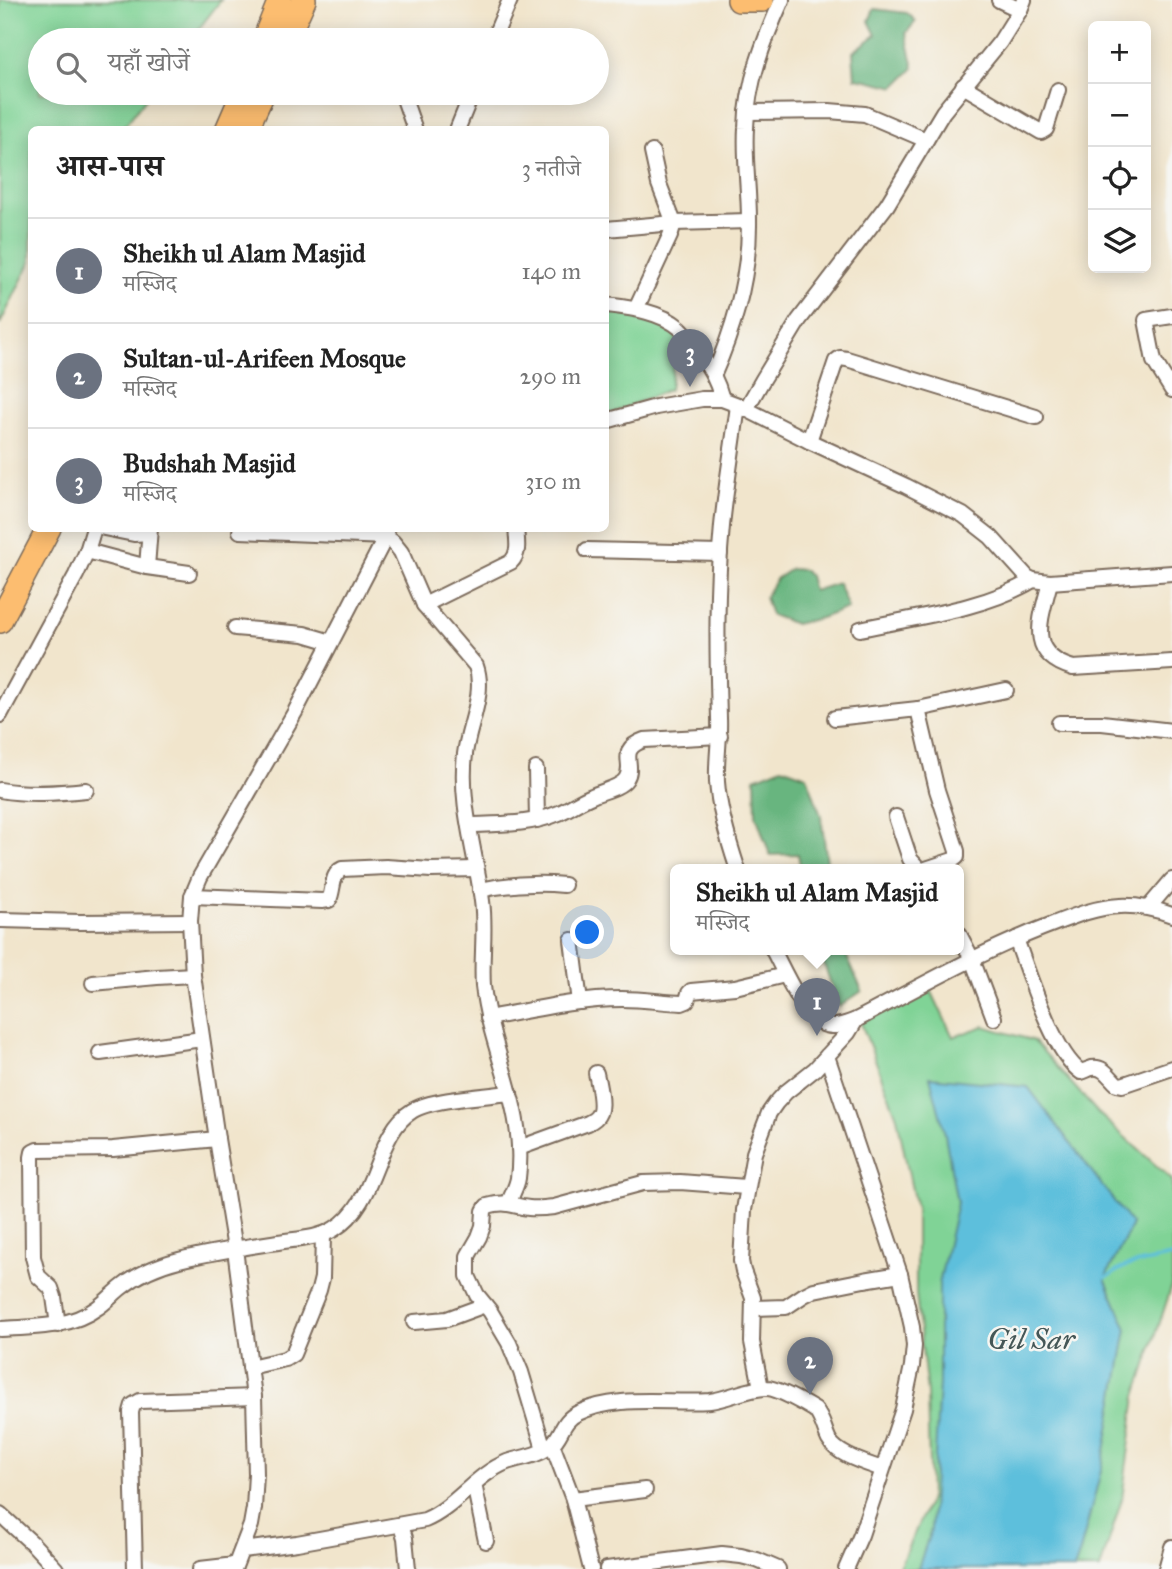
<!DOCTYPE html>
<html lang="hi">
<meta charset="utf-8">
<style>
:root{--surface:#fff;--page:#f2f2f2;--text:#222;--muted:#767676;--line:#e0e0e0;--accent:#ea580c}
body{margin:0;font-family:"IM FELL Great Primer","Noto Serif Devanagari",serif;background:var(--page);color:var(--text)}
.controls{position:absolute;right:21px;top:21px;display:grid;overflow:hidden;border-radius:10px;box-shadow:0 4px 18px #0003}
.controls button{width:63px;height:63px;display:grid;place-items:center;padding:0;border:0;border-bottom:2px solid var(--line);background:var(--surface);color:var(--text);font:35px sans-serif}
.you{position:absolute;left:588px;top:933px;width:24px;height:24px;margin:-18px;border:5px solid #fff;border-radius:50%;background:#1a73e8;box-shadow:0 0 0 10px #1a73e833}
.badge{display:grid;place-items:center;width:46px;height:46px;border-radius:50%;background:var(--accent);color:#fff;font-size:23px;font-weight:700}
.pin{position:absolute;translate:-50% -58px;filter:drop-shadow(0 2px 4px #0008)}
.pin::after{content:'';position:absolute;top:37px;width:24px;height:21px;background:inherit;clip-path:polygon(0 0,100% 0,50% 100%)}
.popup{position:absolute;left:670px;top:864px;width:294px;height:91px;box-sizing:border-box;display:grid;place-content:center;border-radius:10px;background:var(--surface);filter:drop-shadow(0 2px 5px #0005);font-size:23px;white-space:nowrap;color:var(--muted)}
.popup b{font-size:26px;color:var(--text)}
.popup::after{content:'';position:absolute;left:50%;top:100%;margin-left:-14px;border:14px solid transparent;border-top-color:var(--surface)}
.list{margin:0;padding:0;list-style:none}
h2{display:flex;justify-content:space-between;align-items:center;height:91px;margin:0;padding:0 28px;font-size:30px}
h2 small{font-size:23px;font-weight:400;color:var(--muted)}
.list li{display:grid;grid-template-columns:46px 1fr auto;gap:21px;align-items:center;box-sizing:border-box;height:105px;padding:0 28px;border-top:2px solid var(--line)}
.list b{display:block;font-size:26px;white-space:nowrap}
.list p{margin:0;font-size:23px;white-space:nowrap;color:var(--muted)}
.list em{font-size:23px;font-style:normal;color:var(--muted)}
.icon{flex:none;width:38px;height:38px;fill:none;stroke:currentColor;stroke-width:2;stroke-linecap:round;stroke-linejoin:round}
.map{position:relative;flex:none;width:1172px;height:1569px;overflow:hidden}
.search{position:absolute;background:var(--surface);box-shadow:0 4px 18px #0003;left:28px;top:28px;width:581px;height:77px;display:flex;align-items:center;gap:18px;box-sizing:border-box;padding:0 24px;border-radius:38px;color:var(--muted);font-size:26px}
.panel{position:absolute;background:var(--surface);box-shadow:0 4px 18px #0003;left:28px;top:126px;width:581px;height:406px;border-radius:10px}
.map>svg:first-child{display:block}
</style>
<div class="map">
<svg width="1172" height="1569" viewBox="0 0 1172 1569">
<rect width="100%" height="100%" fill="#f6f6f2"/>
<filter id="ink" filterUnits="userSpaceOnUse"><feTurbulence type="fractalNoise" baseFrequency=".0143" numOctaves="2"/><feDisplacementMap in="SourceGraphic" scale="14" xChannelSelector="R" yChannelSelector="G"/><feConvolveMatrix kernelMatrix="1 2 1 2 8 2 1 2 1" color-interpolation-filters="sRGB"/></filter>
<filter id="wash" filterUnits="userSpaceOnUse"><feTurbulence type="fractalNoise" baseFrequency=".00686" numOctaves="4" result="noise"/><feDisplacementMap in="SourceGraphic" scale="28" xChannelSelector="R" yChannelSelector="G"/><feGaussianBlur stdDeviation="1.57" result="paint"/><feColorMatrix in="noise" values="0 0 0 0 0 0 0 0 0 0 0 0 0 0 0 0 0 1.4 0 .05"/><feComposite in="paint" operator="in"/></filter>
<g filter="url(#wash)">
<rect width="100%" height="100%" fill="#f1e5cc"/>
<g fill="#80d396" stroke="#5e7e5a" stroke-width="2">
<path d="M0 0H221L190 40H40V93H150L122 129 32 130 31 261 0 324Z"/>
<path d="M606 309 633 314 670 326 677 337 670 389 606 416Z"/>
<path d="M928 984 953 1037 984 1026 1034 1041 1097 1112 1172 1180V1285L1136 1396 1122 1499 1100 1569H898L930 1499 927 1393 916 1294V1209L897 1117 861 1023Z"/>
</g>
<g fill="#68b57f" stroke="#52704e" stroke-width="2">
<path d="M874 9 907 13 916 21 906 33 914 68 895 87 867 80 855 78 853 52 876 35 869 21Z"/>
<path d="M791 569 804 570 809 576 813 591 838 583 848 608 821 618 795 624 771 615 765 597 776 579Z"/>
<path d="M782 767 807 776 821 816 828 870H801L798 854 770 855 756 815 755 778Z"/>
<path d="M819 950H844L862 991 839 1007Z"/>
</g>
<path fill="#5dbfdc" stroke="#4c747d" stroke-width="2" d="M930 1077 1028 1087 1132 1225 1105 1278 1127 1329 1102 1467 1080 1552 1074 1569H918L931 1529 939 1383V1284L957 1203 945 1134Z"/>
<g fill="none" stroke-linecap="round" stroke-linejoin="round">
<path stroke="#5dbfdc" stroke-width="3.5" d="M1105 1278 1126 1266 1172 1256"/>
</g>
</g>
<g filter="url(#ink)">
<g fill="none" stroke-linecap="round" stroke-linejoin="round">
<defs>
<g id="minor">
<path d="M999 0 1020 10"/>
<path d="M493 40 510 0"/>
<path d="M963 86 1041 132 1046 129 1058 90"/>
<path d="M402 93 415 130"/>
<path d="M747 112 829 111 865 114 926 140"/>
<path d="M457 130 472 93"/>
<path d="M606 229 674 223 749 221"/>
<path d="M606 305C630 308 660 311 680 328 686 333 692 343 697 350 709 365 717 380 722 399"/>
<path d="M636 309 670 236 674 223 659 184 652 152"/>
<path d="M1172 316 1146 320 1154 361 1172 390"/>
<path d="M714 374C735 326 750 272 749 219 749 188 744 158 746 128 747 83 764 40 782 0"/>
<path d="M738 405C733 445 726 486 722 526 716 590 717 654 719 718 720 739 716 760 717 782 719 810 729 843 738 870"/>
<path d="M746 409 762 381 799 320 887 205 943 112 1000 42 1020 10 1024 0"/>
<path d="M606 421 656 407 702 399H722L738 405 809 441 906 486 963 515 991 537 1027 577 1033 580 1050 582 1172 573"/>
<path d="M809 441 836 361 840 358 847 359 1036 417"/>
<path d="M104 528 134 534 149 533"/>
<path d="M240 531 386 537 393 542 401 552 424 605 476 666C486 694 468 726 465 754 459 803 476 853 482 901 486 929 481 958 483 986 490 1050 527 1111 518 1178 517 1186 512 1194 509 1202"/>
<path d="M587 550 720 553"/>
<path d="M87 551 147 567 189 573"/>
<path d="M147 567 150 528"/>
<path d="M1050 582C1041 619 1025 654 1073 668L1172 662"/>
<path d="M424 605 511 562C520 553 517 541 516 528"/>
<path d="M235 628 304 634 331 642"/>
<path d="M860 629C915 617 985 609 1033 580"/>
<path d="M918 709 937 790 957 851V857L953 860 923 870"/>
<path d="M0 715 76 575 87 551 94 528"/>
<path d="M835 718 918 709 1006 690"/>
<path d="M1059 723H1102L1172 731"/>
<path d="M536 769 537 820"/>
<path d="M0 790C28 795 57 793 86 790"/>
<path d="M896 817 910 859 920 870"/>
<path d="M469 825C499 824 531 825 559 813 571 808 581 800 592 796 602 791 620 788 626 779 636 764 616 750 644 740L720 736"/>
<path d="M480 890C509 884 535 882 564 885"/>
<path d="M192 896 322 901 329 900C334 890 331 874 342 869L386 867 431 870 476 869"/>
<path d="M1149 907 1172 880"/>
<path d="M0 920 80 922 190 921"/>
<path d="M959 934 972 959 994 1018"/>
<path d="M1016 939C1028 971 1053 1053 1081 1072 1085 1071 1088 1069 1092 1068 1104 1066 1109 1077 1117 1084L1122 1085 1172 1068"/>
<path d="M572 940 580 1002"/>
<path d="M773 950C784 971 802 1013 823 1024 833 1029 846 1024 856 1020 921 986 984 950 1053 924 1074 916 1097 907 1120 906 1138 905 1155 909 1172 915"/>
<path d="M93 983 157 977 193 975"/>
<path d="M488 1018C532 1010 577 999 622 999 642 999 662 1002 682 1003L687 1001 689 993 691 991 735 987 785 975"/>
<path d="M100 1053 202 1039"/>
<path d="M827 1056 900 1274 912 1327 914 1346 912 1366 903 1409 861 1535 846 1569"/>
<path d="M519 1148 588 1123C592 1121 596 1119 598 1115 604 1107 598 1083 596 1073"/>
<path d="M753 1308 786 1307 804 1295 814 1290 864 1280 900 1274"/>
<path d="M414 1322 447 1319 485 1305"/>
<path d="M58 1325 54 1297 51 1288 38 1276 33 1257 32 1157 33 1152 37 1150 113 1149 217 1139"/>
<path d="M0 1329C33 1327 70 1328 97 1308 106 1302 113 1294 122 1287 138 1274 159 1265 179 1260 211 1252 245 1247 278 1242 296 1239 318 1239 334 1229 379 1202 374 1134 412 1111 430 1099 487 1096 510 1093"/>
<path d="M250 1367 285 1359 293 1354 319 1290 322 1278 323 1235"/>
<path d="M761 1388 752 1342 753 1298 743 1271 741 1261 744 1210 754 1153 769 1113 776 1103 786 1092 815 1069 848 1033 856 1020"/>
<path d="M552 1444 573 1499 591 1569"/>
<path d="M544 1449 521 1372 509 1343 490 1311 477 1295 468 1276V1256L479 1237 483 1226 484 1211 487 1206C507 1200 511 1206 529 1208 538 1209 546 1208 554 1207L643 1183 680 1182 746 1187"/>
<path d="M474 1484 486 1541"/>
<path d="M573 1499 645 1490"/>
<path d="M0 1514 32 1543 56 1569"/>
<path d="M401 1525 405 1538 408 1569"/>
<path d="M243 1550 297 1543 425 1520C456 1507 475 1475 507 1462 522 1457 539 1456 551 1445 563 1435 561 1421 578 1413 617 1394 668 1404 710 1401 728 1399 751 1387 767 1388 777 1388 805 1404 815 1410 823 1419 824 1430 829 1440 837 1455 866 1463 882 1469"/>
<path d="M135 1569 131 1412 133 1405 140 1401 254 1397"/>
<path d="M200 1569 235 1565"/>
<path d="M234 1569 251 1525 254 1508 256 1474 254 1397 235 1249 217 1139 193 975 190 921 192 896 200 877 295 712 380 548 386 537 387 528"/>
<path d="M607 1569 722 1554 741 1556 757 1560 778 1569"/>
<path d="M1166 1569 1172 1547"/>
</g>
<g id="primary">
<path d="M739 0H762"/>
<path d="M264 40 280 0"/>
<path d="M286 40 304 0"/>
<path d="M227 130 243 93"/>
<path d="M246 130 263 93"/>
<path d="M0 621 49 528"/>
</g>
</defs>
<use href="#minor" stroke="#7b6b5b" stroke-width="18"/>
<use href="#primary" stroke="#7b6b5b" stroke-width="26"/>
<use href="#minor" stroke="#fff" stroke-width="14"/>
<use href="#primary" stroke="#fcbd6f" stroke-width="23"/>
</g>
</g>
<g text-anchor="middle" stroke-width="5" stroke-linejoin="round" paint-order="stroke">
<g font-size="30" font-style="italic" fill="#455757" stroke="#f6f6f2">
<text x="1031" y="1349">Gil Sar</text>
</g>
</g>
</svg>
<div class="controls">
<button>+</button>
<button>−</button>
<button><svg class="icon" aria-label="locate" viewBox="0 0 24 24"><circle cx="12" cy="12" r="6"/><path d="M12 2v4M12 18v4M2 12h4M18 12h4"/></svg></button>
<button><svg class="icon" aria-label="layers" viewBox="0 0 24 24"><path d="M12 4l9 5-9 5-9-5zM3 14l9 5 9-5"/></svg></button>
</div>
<div class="you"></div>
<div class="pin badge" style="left:817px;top:1036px;background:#6b7280">1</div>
<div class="popup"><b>Sheikh ul Alam Masjid</b>मस्जिद</div>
<div class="pin badge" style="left:810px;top:1395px;background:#6b7280">2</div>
<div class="pin badge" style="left:690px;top:387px;background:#6b7280">3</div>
<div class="search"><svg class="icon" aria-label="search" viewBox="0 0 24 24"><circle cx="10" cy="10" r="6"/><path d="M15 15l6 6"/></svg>यहाँ खोजें</div>
<section class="panel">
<h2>आस-पास<small>3 नतीजे</small></h2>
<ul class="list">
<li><span class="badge" style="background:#6b7280">1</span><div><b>Sheikh ul Alam Masjid</b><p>मस्जिद</p></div><em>140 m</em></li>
<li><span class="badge" style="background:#6b7280">2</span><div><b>Sultan-ul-Arifeen Mosque</b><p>मस्जिद</p></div><em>290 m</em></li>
<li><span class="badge" style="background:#6b7280">3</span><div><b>Budshah Masjid</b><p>मस्जिद</p></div><em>310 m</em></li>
</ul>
</section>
</div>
